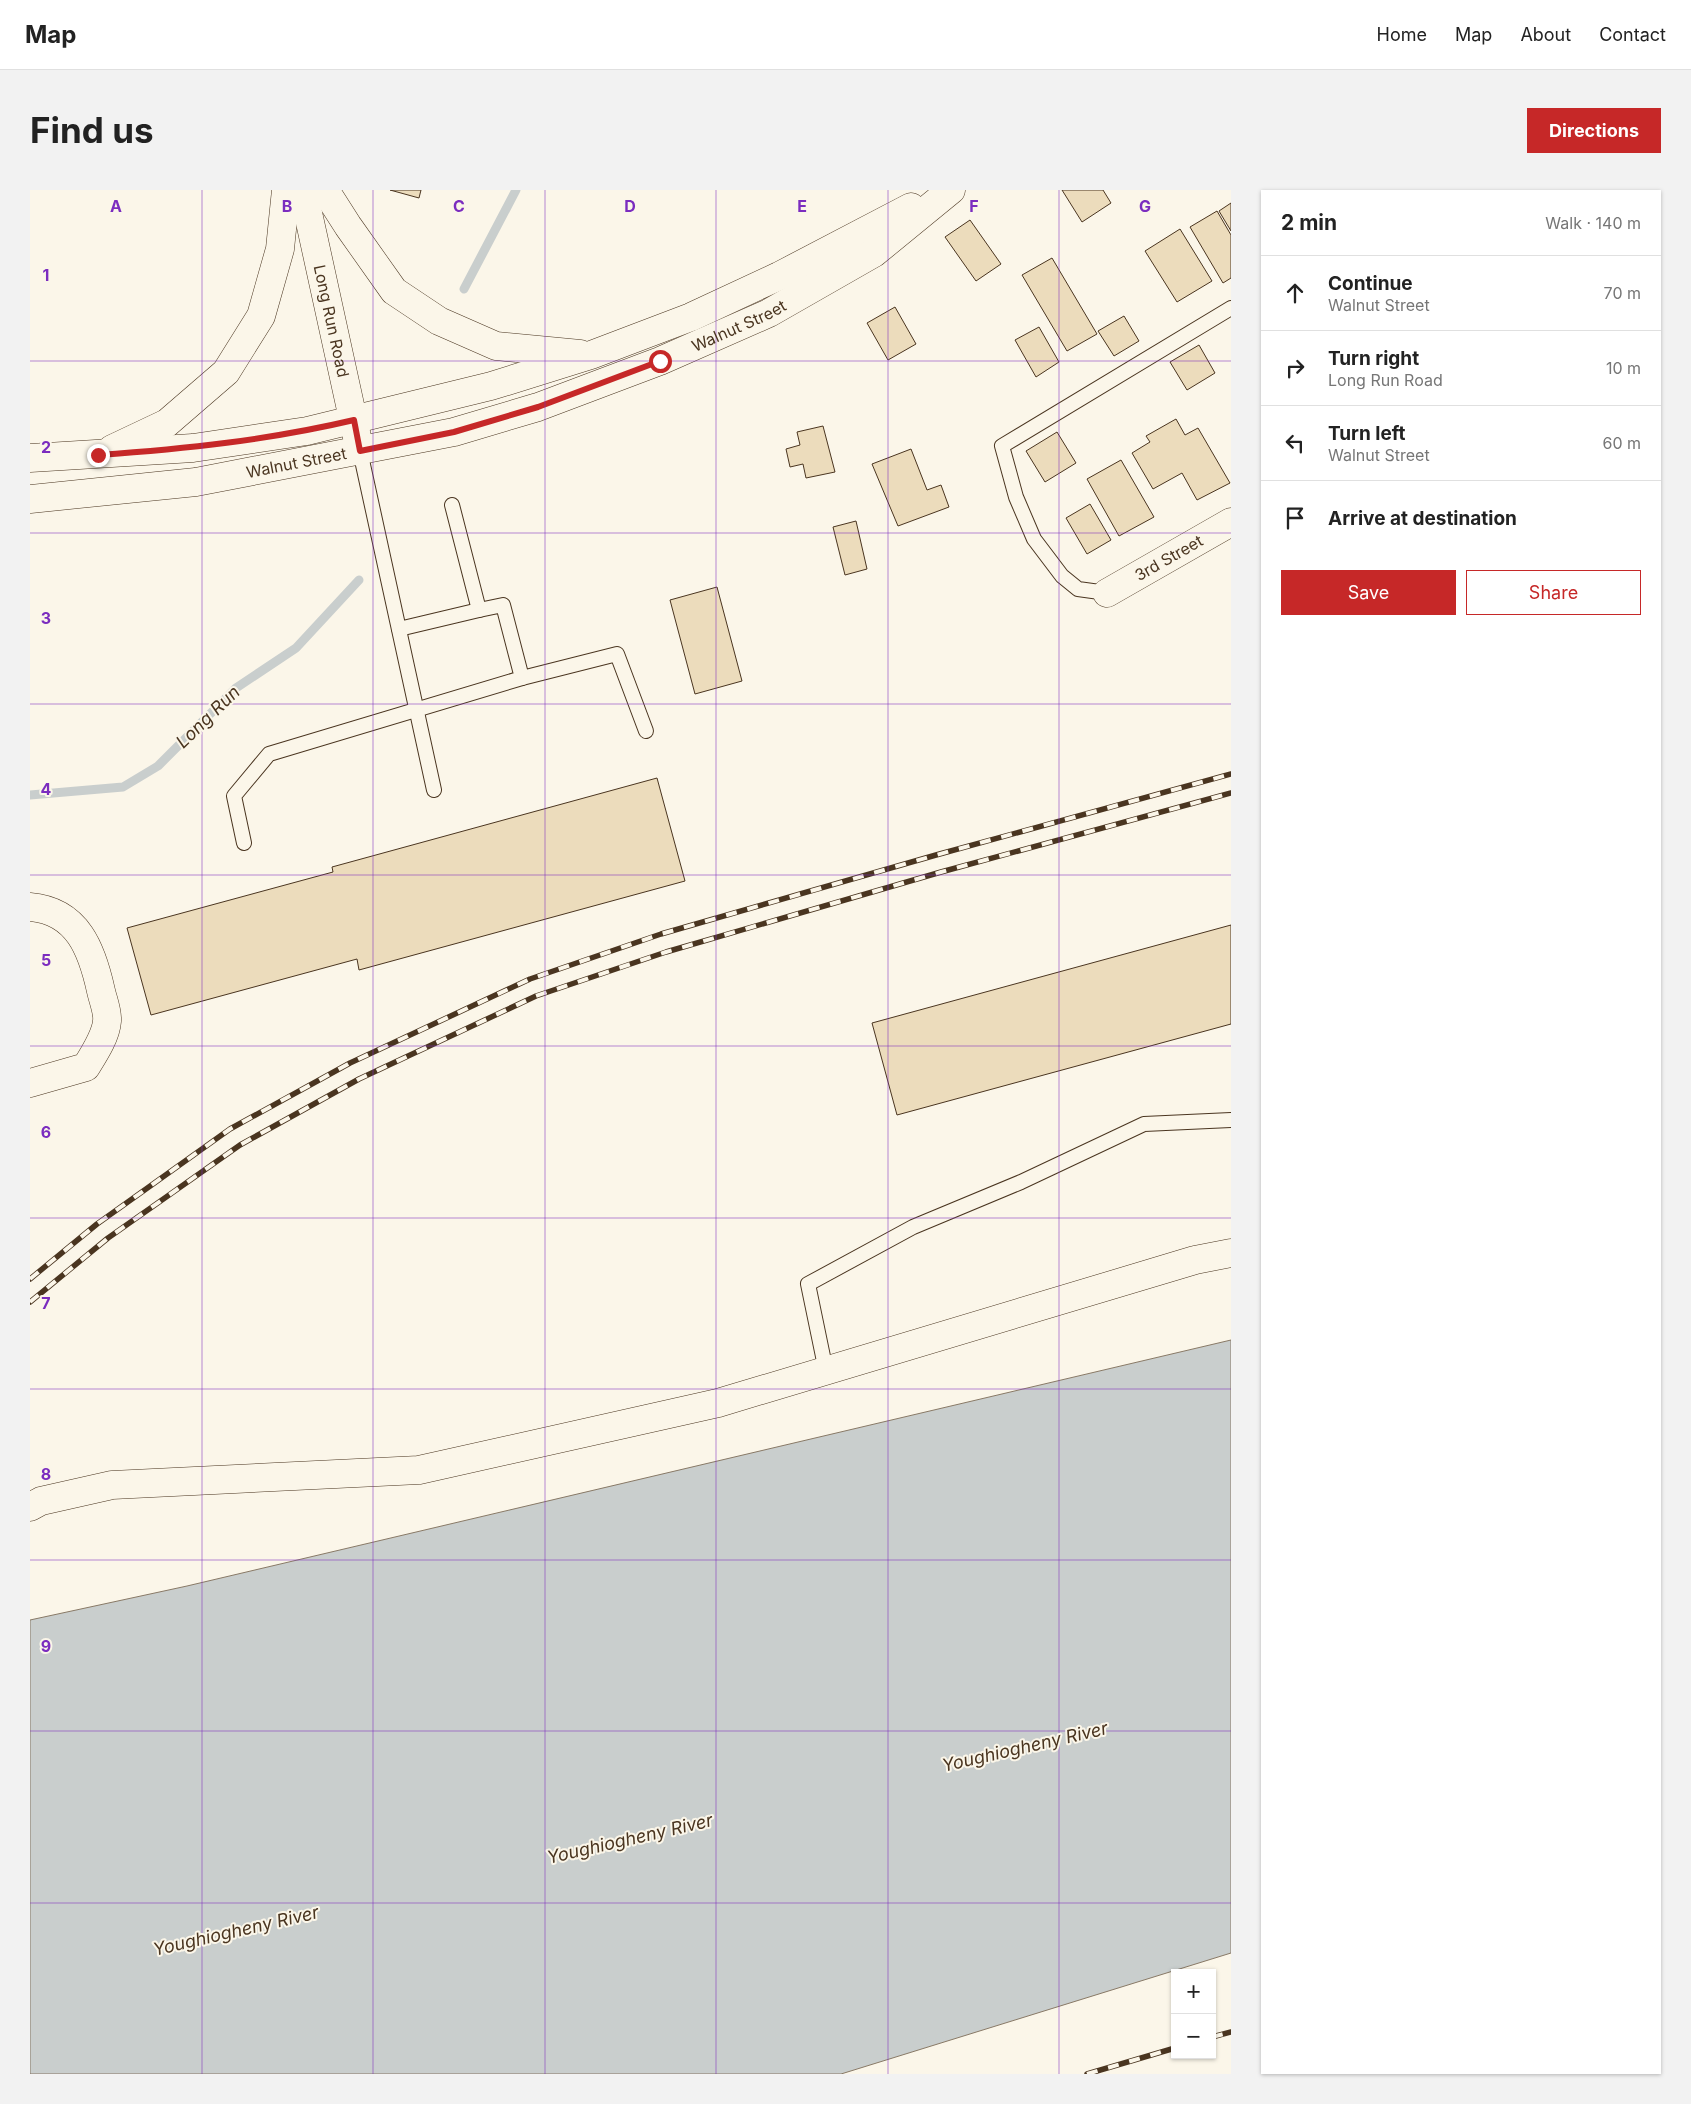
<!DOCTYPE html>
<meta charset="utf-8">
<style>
:root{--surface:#fff;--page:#f2f2f2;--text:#222;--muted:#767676;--line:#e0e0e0;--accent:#c62828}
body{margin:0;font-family:Inter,sans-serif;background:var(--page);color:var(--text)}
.controls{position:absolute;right:15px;bottom:15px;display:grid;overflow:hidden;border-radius:0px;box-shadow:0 1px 4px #0004}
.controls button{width:45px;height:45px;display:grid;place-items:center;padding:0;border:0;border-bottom:1px solid var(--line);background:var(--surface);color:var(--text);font:25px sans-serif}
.stop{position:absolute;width:15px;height:15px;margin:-11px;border:4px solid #c62828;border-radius:50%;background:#fff}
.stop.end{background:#c62828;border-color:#fff;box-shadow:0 1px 5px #0008}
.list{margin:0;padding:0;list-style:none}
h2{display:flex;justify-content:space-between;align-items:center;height:65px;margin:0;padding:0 20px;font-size:21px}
h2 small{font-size:16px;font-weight:400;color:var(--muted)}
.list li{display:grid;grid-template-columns:32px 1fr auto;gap:15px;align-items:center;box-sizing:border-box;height:75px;padding:0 20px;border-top:1px solid var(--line)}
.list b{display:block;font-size:19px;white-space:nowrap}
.list p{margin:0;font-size:16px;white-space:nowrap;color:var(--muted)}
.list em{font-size:16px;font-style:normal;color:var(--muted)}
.actions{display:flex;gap:10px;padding:15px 20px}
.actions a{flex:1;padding:11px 0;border:1px solid var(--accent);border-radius:0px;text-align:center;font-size:18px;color:var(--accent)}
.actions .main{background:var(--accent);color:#fff}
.icon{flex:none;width:28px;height:28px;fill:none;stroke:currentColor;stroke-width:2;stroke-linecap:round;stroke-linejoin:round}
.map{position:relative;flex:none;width:1201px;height:1884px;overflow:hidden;border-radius:0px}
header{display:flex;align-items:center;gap:30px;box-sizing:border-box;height:70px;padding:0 25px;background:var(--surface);border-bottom:1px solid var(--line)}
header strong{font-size:24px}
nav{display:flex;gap:28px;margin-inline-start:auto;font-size:18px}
.intro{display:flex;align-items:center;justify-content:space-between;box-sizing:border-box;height:120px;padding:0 30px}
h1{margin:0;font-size:35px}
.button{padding:12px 22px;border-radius:0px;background:var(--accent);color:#fff;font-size:18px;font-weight:700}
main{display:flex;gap:30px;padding:0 30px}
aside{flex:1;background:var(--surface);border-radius:0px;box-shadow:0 1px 4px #0004}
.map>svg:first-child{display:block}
</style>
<header>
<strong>Map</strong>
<nav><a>Home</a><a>Map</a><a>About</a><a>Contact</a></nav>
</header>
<div class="intro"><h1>Find us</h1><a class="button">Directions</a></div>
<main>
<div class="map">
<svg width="1201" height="1884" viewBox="0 0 1201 1884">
<rect width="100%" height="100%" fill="#fbf6e9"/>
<path fill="#c9cecd" stroke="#887966" d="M1201 1150V1763L811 1884H0V1430L157 1396Z"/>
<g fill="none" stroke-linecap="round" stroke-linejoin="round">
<g stroke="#c9cecd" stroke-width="9">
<path d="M434 99 486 0"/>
<path d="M0 605 93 597 128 576 206 498 266 458 329 390"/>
</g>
</g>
<g fill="#ecdcbc" stroke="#4a3520">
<path d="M360 0H391L389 8Z"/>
<path d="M1032 0H1073L1081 13 1052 32Z"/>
<path d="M1201 13V41L1189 21Z"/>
<path d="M1187 21 1201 45V88L1193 93 1160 37Z"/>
<path d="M940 30 971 74 946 91 915 47Z"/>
<path d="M1150 39 1182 91 1147 112 1115 61Z"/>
<path d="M1022 68 1067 144 1037 161 992 85Z"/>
<path d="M865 117 886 154 858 170 837 133Z"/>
<path d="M1094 126 1109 151 1084 166 1068 141Z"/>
<path d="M1009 137 1029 172 1006 187 985 150Z"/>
<path d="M1169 155 1185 183 1157 200 1140 172Z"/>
<path d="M1146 229 1155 245 1168 238 1200 293 1167 310 1152 283 1123 299 1102 263 1120 252 1116 246Z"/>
<path d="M793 236 805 282 776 288 773 274 760 277 756 259 770 255 767 242Z"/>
<path d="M1027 242 1046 273 1015 292 996 261Z"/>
<path d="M881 259 897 300 911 295 919 317 868 336 842 274Z"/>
<path d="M1091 270 1124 327 1089 346 1057 289Z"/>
<path d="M1060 314 1081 350 1057 364 1036 328Z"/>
<path d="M826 331 837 379 815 385 803 337Z"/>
<path d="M687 397 712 491 665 504 640 410Z"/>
<path d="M627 588 655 691 329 780 327 769 121 825 97 738 303 682 302 677Z"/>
<path d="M1201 735V834L867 925 842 833Z"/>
</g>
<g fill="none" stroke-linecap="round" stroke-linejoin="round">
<defs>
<g id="service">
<path d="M330 261 404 600"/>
<path d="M1077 403 1048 399 1032 386 1004 349 986 307 972 256 1201 118"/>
<path d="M369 439 449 420 422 315"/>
<path d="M492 488 587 464 616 541"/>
<path d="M214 653 204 606 239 564 492 488 473 415 449 420"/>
<path d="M796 1181 778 1094 883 1037 991 992 1114 934 1201 930"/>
</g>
<g id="minor">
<path id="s1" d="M1077 403 1201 332"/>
<path d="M0 717C48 721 62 760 71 801 73 810 78 822 77 831 76 846 64 864 56 877L0 893"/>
<path d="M0 1317 11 1311 82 1295 389 1280 688 1213 1165 1070 1201 1063"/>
</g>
<g id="primary">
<path id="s2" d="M273 0 327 247"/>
<path d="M295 0 318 36 364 101 409 131 466 156 550 164"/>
<path d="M82 259 137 233 196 182 231 126 250 59 256 0"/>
<path d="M0 268 163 258 277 241 461 196 561 165 661 127 749 86 881 17"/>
<path id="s3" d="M0 309 166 292 424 242 508 217 630 171 739 123 844 63 921 0"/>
</g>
</defs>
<use href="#service" stroke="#4a3520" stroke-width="16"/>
<use href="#minor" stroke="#4a3520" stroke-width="29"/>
<use href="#primary" stroke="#4a3520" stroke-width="29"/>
<use href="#service" stroke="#fbf6e9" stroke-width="14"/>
<use href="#minor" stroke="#fbf6e9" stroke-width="28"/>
<use href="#primary" stroke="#fbf6e9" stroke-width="28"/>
<defs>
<g id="rail">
<path d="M0 1089 67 1034 200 939 320 873 500 789 631 744 906 665 1201 584"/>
<path d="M0 1112 78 1048 210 955 329 889 506 806 636 762 911 682 1201 603"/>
<path d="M1182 1847 1201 1842"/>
<path d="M1057 1884 1145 1858"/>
</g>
</defs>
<use href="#rail" stroke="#4a3520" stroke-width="5.5"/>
<use href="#rail" stroke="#fbf6e9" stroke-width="4" stroke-dasharray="11" stroke-linecap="butt"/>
</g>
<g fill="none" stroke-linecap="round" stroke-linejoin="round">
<path stroke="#c62828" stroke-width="6" d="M68 265C155 259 239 250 324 230L330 261 424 242 508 217 630 171"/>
</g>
<path fill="none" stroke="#7b2cbf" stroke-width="1" stroke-opacity="0.55" d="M172 0V1884M343 0V1884M515 0V1884M686 0V1884M858 0V1884M1029 0V1884M0 171H1201M0 343H1201M0 514H1201M0 685H1201M0 856H1201M0 1028H1201M0 1199H1201M0 1370H1201M0 1541H1201M0 1713H1201"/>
<g text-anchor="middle" stroke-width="4" stroke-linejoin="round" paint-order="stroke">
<g font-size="16" fill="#4a3520" stroke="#fbf6e9">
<text dy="6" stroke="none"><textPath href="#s2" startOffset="134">Long Run Road</textPath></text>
<text dy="6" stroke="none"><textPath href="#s3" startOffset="734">Walnut Street</textPath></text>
<text dy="6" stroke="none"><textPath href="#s3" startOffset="269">Walnut Street</textPath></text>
<text dy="6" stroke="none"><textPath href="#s1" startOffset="71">3rd Street</textPath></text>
</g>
<g font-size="18" font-style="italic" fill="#4a3520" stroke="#fbf6e9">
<text transform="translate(178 527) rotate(-44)" y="6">Long Run</text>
<text transform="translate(995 1557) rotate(-13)" y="6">Youghiogheny River</text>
<text transform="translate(600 1649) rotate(-13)" y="6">Youghiogheny River</text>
<text transform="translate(206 1741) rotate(-13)" y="6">Youghiogheny River</text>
</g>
</g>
<g font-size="16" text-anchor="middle" font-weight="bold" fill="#7b2cbf" stroke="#fbf6e9" stroke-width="4" stroke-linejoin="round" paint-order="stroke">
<text x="86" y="22">A</text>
<text x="257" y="22">B</text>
<text x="429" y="22">C</text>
<text x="600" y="22">D</text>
<text x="772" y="22">E</text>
<text x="944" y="22">F</text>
<text x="1115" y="22">G</text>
<text x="16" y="91">1</text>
<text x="16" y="263">2</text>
<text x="16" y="434">3</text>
<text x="16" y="605">4</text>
<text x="16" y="776">5</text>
<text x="16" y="948">6</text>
<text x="16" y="1119">7</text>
<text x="16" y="1290">8</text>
<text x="16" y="1462">9</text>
</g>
</svg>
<div class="controls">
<button>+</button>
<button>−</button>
</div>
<div class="stop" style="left:630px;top:171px"></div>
<div class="stop end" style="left:68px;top:265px"></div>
</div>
<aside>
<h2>2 min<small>Walk · 140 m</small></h2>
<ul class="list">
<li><svg class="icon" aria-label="ahead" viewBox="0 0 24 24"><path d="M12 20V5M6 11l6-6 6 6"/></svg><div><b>Continue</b><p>Walnut Street</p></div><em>70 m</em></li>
<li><svg class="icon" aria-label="right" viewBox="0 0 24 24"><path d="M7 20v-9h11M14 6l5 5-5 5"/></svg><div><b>Turn right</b><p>Long Run Road</p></div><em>10 m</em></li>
<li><svg class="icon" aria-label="left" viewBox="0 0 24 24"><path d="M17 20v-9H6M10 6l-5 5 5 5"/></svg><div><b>Turn left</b><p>Walnut Street</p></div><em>60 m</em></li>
<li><svg class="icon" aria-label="arrive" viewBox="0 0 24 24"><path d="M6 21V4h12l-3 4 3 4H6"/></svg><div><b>Arrive at destination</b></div></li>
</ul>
<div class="actions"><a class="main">Save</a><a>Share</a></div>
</aside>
</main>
